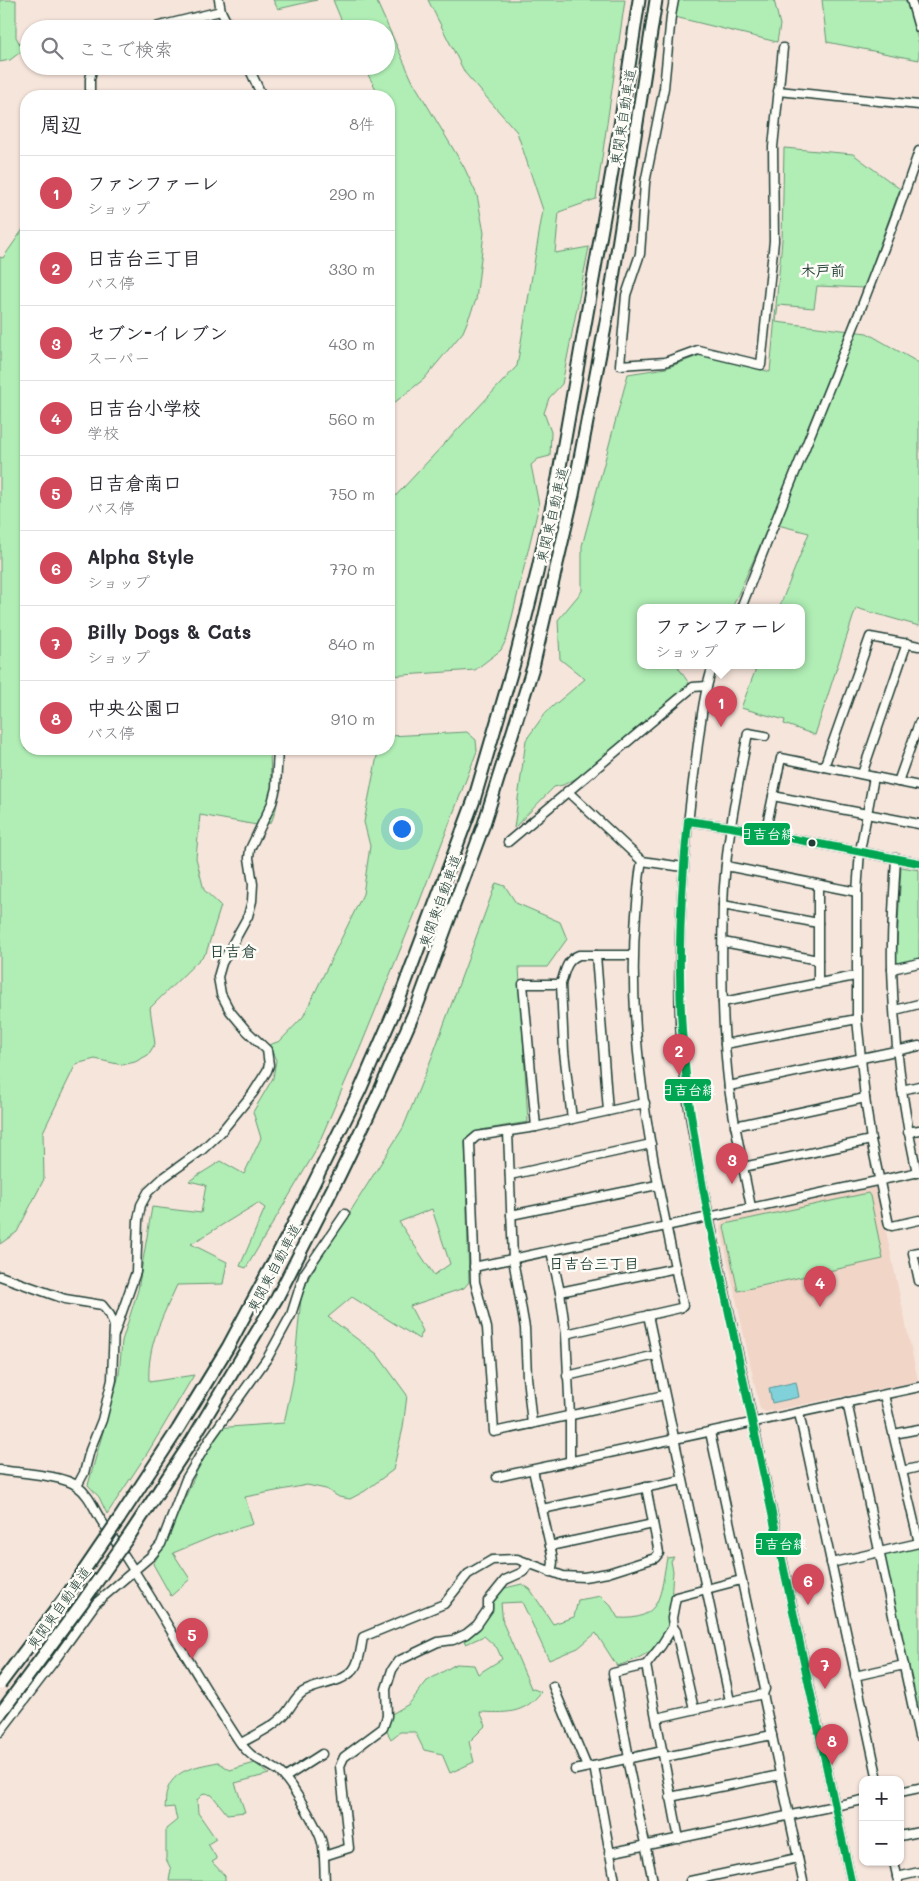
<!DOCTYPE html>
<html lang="ja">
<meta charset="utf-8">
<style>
:root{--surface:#fff;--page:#f2f2f3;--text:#2b2b33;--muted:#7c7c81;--line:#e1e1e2;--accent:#d1495b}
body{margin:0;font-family:Mali,"Klee One",sans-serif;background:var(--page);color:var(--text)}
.controls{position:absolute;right:15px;bottom:15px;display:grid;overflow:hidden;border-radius:10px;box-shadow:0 1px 4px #0004}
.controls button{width:45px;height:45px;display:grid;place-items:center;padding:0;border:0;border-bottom:1px solid var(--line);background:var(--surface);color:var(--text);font:25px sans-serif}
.you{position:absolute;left:401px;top:828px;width:18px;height:18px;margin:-12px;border:4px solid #fff;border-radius:50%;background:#1a73e8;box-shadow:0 0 0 8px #1a73e833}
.badge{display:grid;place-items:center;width:32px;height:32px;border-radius:50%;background:var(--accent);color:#fff;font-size:16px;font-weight:700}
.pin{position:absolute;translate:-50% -41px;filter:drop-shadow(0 1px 2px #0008)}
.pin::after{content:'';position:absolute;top:26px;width:18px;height:15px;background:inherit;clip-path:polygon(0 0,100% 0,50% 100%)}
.popup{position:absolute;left:637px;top:604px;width:168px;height:65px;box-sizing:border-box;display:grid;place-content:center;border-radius:10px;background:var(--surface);filter:drop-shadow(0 1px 4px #0005);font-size:16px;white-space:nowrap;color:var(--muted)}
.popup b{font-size:19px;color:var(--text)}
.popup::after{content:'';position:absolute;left:50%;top:100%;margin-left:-10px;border:10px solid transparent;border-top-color:var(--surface)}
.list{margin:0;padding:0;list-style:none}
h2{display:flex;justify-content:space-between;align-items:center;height:65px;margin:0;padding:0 20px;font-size:21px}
h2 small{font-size:16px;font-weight:400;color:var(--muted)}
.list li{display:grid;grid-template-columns:32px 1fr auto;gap:15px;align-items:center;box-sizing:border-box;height:75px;padding:0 20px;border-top:1px solid var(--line)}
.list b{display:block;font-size:19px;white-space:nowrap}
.list p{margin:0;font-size:16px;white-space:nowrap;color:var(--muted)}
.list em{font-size:16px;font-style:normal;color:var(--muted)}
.icon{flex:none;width:28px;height:28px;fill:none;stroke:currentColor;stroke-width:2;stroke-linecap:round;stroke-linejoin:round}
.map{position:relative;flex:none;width:919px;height:1881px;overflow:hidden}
.search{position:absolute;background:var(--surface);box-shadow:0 1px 4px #0004;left:20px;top:20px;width:375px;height:55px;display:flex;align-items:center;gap:12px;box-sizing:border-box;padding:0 18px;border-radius:28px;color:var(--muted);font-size:19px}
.panel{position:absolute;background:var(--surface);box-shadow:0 1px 4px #0004;left:20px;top:90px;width:375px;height:665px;border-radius:20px}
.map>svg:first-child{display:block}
</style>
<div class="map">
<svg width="919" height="1881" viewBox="0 0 919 1881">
<rect width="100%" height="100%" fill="#f6e5db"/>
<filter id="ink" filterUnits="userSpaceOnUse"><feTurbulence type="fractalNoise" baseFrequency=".02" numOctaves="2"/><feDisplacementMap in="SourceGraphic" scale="10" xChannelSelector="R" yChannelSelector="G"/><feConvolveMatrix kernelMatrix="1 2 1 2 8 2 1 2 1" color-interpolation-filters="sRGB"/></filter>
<g filter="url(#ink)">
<path fill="#f1d5c7" d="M875 1187 877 1189 918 1381 766 1412 760 1409 720 1225 723 1220Z"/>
<g fill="#b0eeb5" stroke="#689674" fill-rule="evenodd">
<path d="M0 0H16V37L23 50 10 60 0 62Z"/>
<path d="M273 0H317L278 9Z"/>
<path d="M333 0H376L412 80 464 167 477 195 484 233 476 300 463 332 424 379 389 407V235L391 234 389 220V96H380L363 66H386V29H345Z"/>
<path d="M428 0H625L596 199 559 212 555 253 589 247 562 384 549 398 544 413 551 432 550 456 538 459 531 465 539 505 507 638 501 650 475 670 389 676V503L517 366 543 210 517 132 465 73Z"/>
<path d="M678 0H774L780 25 777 42 675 17Z"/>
<path d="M822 0H907L919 44V60L827 42Z"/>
<path d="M784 148 853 154 900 189 864 288 817 286 814 308 778 305 776 322 867 333 919 363V626L856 608 815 735 784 724 785 720 741 708 757 666H801V608H779L809 533 770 523 732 608H641V666H679L678 667 690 685 585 774 563 785 554 787 514 828 526 740 546 712 585 679 560 659 558 620 582 591V546L628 374 666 368 706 353 770 372 782 240Z"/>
<path d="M26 225V749H270L271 783 278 793 276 809 271 823 257 825 200 815 196 858 204 890 221 906 206 953 150 1008 155 1044 148 1055 135 1062 122 1065 95 1059 76 1064 43 1132 44 1179 17 1232 0 1244V257L3 258Z"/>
<path d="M467 732 476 740 477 751 414 916 360 1048 314 1154 246 1268 240 1266 265 1208 258 1203 191 1244 227 1262 223 1284 177 1285C162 1318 147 1345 149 1382L194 1375 148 1452 107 1514 99 1497 88 1485 119 1375 122 1341 138 1290 152 1207 201 1213 206 1185 189 1181 221 1161 244 1174 261 1138 253 1112 273 1078 276 1060 269 1045 280 1041 303 1017 363 894 370 846 364 822 378 751 379 749H389V736Z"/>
<path d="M901 867 919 870V960L896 965Z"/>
<path d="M496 883 505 886 516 903 560 922 567 939 547 967H519L528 1122 481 1130 465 1140 469 1282 464 1288 410 1306 423 1331 419 1339 352 1297 328 1317 377 1354 407 1395 403 1428 393 1470 365 1491 350 1499 339 1497 326 1489 307 1485 245 1497 253 1524 214 1536 173 1553 190 1579 171 1596 153 1564 162 1550 216 1428 284 1423 293 1381 301 1298 309 1277 403 1128 432 1057ZM432 1209 450 1264 434 1275 399 1222Z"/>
<path d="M868 1193 870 1196 883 1259 738 1291 724 1227 725 1224Z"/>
<path d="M919 1545V1733L882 1553Z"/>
<path d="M674 1557 671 1561 673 1571C669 1624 676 1648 617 1666L596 1633 578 1648 549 1660 522 1602 501 1603 503 1623 531 1688 541 1692C524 1715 505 1713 480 1712L486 1725 469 1742 474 1762 450 1773 442 1754 424 1750 415 1732H400L391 1739 386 1730 389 1724 390 1715 409 1704 427 1681 456 1664 474 1665 478 1674 502 1659 497 1648 484 1636 466 1644 463 1639 501 1589 522 1584 530 1589 553 1624 574 1617 578 1600 601 1596 611 1606 618 1618C663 1621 660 1593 667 1558Z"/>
<path d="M218 1762 230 1770 255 1763 269 1774 235 1783 245 1812 227 1814 212 1795 204 1793 197 1800 198 1813 216 1839 208 1844 217 1859 212 1862 225 1876V1881H169L171 1869 166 1859V1829L177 1820 174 1807 165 1808C166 1802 165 1794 168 1788 176 1768 200 1766 218 1762Z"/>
</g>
<path fill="#80d1da" stroke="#599698" d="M796 1382 799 1397 772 1403 769 1388Z"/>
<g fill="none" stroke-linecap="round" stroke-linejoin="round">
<defs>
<g id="minor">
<path d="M219 0 221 11 230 29"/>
<path d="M674 0 671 16 664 88 645 183 640 254 626 295 620 365 665 362 698 350 761 365 774 241 773 147 783 48"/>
<path d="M911 0 919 28"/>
<path d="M147 29 221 11"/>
<path d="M248 66 262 96"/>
<path d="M778 91 919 105"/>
<path d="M90 96V79L93 66"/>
<path d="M741 608C800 456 866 306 919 151"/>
<path d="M713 666C702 697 699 740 694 774 683 856 677 939 680 1022 683 1087 696 1153 709 1217L851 1881"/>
<path d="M824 767 870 637 919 646"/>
<path d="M862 774 907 643"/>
<path d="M874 777 860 851 857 892V1019L865 1098 871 1140 889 1225 892 1226 919 1220"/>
<path d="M898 782 919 723"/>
<path d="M567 791 642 861 683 867"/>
<path d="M773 796 919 824"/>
<path d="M688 821 731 827 919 863"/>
<path d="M765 834 781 758 919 786"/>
<path d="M508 842 693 687 707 686"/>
<path d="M896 858C894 895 891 932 892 968 894 1037 902 1106 917 1173"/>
<path d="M726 866 857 892"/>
<path d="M723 905 818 923"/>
<path d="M723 942 818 960"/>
<path d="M596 955 608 1111"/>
<path d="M892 969 919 963"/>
<path d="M561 984 564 1052 572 1119"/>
<path d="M818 984V885"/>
<path d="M723 1002 855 976"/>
<path d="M895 1010 919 1004"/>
<path d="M725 1044 857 1019"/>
<path d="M729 1086 919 1046"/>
<path d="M902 1090 919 1086"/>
<path d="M645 1103 536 1127 477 1136 470 1142 475 1282 487 1328 494 1432 664 1395"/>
<path d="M735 1126 865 1098"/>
<path d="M536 1127 523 984H561C565 971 566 960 579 955H633"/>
<path d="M508 1132 513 1259 525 1328 527 1377 532 1424"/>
<path d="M908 1132 919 1130"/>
<path d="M743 1167 871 1140"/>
<path d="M510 1175 651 1144"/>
<path d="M751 1207C743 1167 735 1128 729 1088 722 1028 721 966 723 905 725 847 737 790 748 733L765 736"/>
<path d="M511 1215 657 1185"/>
<path d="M551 1251 560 1292 566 1334 570 1417V1462"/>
<path d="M919 1252 913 1253 919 1281"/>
<path d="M474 1267 919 1172"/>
<path d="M0 1276 65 1299 102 1305 110 1315 114 1326 112 1380 102 1420 90 1450 84 1473 77 1486"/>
<path d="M560 1292 676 1268"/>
<path d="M648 1315 730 1701"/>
<path d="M566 1334 680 1308 683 1305C656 1176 625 1046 636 914 638 897 638 879 642 861"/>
<path d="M114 1335 136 1272 138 1220 141 1205 148 1192 163 1178 202 1150 221 1132 253 1093 267 1071 269 1065 267 1050 246 1030 230 1011 221 994 218 977 222 963 248 916 252 901 253 884 249 858 250 849 272 803 276 788 278 749"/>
<path d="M567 1376 656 1355"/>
<path d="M884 1395 919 1543"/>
<path d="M847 1402 919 1736"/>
<path d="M799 1413 878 1780"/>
<path d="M710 1432 765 1689 763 1694 803 1881"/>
<path d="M894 1434 919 1429"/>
<path d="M0 1470C19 1473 63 1475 77 1486 91 1496 95 1513 105 1526 153 1596 192 1670 239 1741 252 1760 260 1759 277 1770 289 1778 319 1829 322 1843 325 1855 324 1869 325 1881"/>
<path d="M533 1470 552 1554C553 1560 554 1566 550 1572"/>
<path d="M902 1471 919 1467"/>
<path d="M497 1477 919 1387"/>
<path d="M542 1509 682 1480"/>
<path d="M550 1546 653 1524"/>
<path d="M831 1563 919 1543"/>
<path d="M673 1627 676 1631 694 1709"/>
<path d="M646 1665 679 1839"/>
<path d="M855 1676 904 1665"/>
<path d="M553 1686 587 1767"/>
<path d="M657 1718 763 1694"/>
<path d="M0 1732 55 1660 96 1603 151 1556 161 1544 186 1479 211 1437 268 1357 291 1315 304 1274 345 1214"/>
<path d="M241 1743C257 1734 274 1727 286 1713 292 1706 295 1697 303 1692 318 1683 341 1684 353 1670 360 1662 361 1647 363 1637L444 1604 468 1574 492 1560 517 1559 563 1576 584 1577 608 1573 655 1558 659 1553 646 1487"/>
<path d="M665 1757 772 1735"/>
<path d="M594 1766 615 1881"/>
<path d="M575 1770 663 1751"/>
<path d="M286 1777 322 1754"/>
<path d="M900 1792 919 1788"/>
<path d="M670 1797 780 1775"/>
<path d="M900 1836 919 1832"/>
<path d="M609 1853 863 1800"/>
<path d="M324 1856 349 1848 340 1766 344 1757 383 1728 387 1716 386 1689 392 1670 398 1661 438 1642 453 1640 466 1634 477 1625 488 1609V1601L505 1580 523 1572 529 1563"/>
<path d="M894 1862 898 1880"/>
<path d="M897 1877 919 1872"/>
<path d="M653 1881 628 1764 629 1758 613 1673 646 1665 661 1646 673 1627 672 1618 676 1597 741 1580"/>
<path d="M690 1881 798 1858"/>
</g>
<g id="highway">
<path d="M119 1519 178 1429 228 1347 289 1233 360 1090 399 1000 474 800 515 660 537 573 558 478 619 132 639 0"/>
<path d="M131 1533 191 1442 277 1298 339 1176 377 1097 417 1006 484 824 533 667 573 495 607 317 656 0"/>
</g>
</defs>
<use href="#minor" stroke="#1f3d34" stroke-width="11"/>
<use href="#highway" stroke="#1f3d34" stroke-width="15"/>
<use href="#minor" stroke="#fdfcf7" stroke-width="8"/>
<use href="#highway" stroke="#fdfcf7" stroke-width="11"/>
<defs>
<g id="highway-bridge">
<path d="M0 1684 70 1591 119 1519"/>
<path d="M0 1714 82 1603 131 1533"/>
</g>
</defs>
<use href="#highway-bridge" stroke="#1f3d34" stroke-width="15" stroke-linecap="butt"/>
<use href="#highway-bridge" stroke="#fdfcf7" stroke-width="11"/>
<defs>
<g id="bus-1">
<path d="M688 821C683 872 679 922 680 973 680 1058 694 1142 710 1225L851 1881"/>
<path d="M688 821 731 827 919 863"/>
</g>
</defs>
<use href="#bus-1" stroke="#fdfcf7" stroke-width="11"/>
<use href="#bus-1" stroke="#00a651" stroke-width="8"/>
</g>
</g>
<circle fill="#1f3d34" stroke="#fdfcf7" stroke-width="2" cx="812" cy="843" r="4.5"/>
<g text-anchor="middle" stroke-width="5" stroke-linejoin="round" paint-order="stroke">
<g font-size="14" fill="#1f3d34" stroke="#fdfcf7">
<text transform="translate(623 117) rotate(-81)" y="5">東関東自動車道</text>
<text transform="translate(552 515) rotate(-77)" y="5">東関東自動車道</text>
<text transform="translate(440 901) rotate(-70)" y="5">東関東自動車道</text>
<text transform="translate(274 1268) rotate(-62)" y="5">東関東自動車道</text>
<text transform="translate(59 1608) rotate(-54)" y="5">東関東自動車道</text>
</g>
<g font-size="15" font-weight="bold" fill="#1f3d34" stroke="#fdfcf7">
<text x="823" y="276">木戸前</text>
<text x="594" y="1269">日吉台三丁目</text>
</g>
<g font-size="16" font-weight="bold" fill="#1f3d34" stroke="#fdfcf7">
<text x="233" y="957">日吉倉</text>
</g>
</g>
<g stroke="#fdfcf7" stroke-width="2">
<rect x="743" y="822" width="48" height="24" rx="5" fill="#00a651"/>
<rect x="664" y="1078" width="48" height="24" rx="5" fill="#00a651"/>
<rect x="755" y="1532" width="47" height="24" rx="5" fill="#00a651"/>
</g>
<g font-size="14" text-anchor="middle" font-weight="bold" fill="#fff">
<text x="767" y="839">日吉台線</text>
<text x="688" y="1095">日吉台線</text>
<text x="779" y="1549">日吉台線</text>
</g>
</svg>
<div class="controls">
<button>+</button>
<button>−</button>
</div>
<div class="you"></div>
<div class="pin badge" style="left:721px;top:727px">1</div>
<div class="popup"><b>ファンファーレ</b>ショップ</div>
<div class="pin badge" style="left:679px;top:1075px">2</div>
<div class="pin badge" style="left:732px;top:1184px">3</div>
<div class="pin badge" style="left:820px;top:1307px">4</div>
<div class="pin badge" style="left:192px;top:1659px">5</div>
<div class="pin badge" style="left:808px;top:1605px">6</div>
<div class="pin badge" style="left:825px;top:1689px">7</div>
<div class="pin badge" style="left:832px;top:1765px">8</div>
<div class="search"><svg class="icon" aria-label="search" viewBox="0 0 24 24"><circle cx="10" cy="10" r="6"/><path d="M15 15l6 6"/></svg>ここで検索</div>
<section class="panel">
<h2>周辺<small>8件</small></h2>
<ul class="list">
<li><span class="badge">1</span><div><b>ファンファーレ</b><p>ショップ</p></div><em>290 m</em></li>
<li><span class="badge">2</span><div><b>日吉台三丁目</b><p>バス停</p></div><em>330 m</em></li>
<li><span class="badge">3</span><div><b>セブン-イレブン</b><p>スーパー</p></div><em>430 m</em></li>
<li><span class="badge">4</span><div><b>日吉台小学校</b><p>学校</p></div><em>560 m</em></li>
<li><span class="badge">5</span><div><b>日吉倉南口</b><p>バス停</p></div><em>750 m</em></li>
<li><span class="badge">6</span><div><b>Alpha Style</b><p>ショップ</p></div><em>770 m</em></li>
<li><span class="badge">7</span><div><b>Billy Dogs &amp; Cats</b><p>ショップ</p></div><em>840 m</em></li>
<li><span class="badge">8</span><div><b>中央公園口</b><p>バス停</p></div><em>910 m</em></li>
</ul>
</section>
</div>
